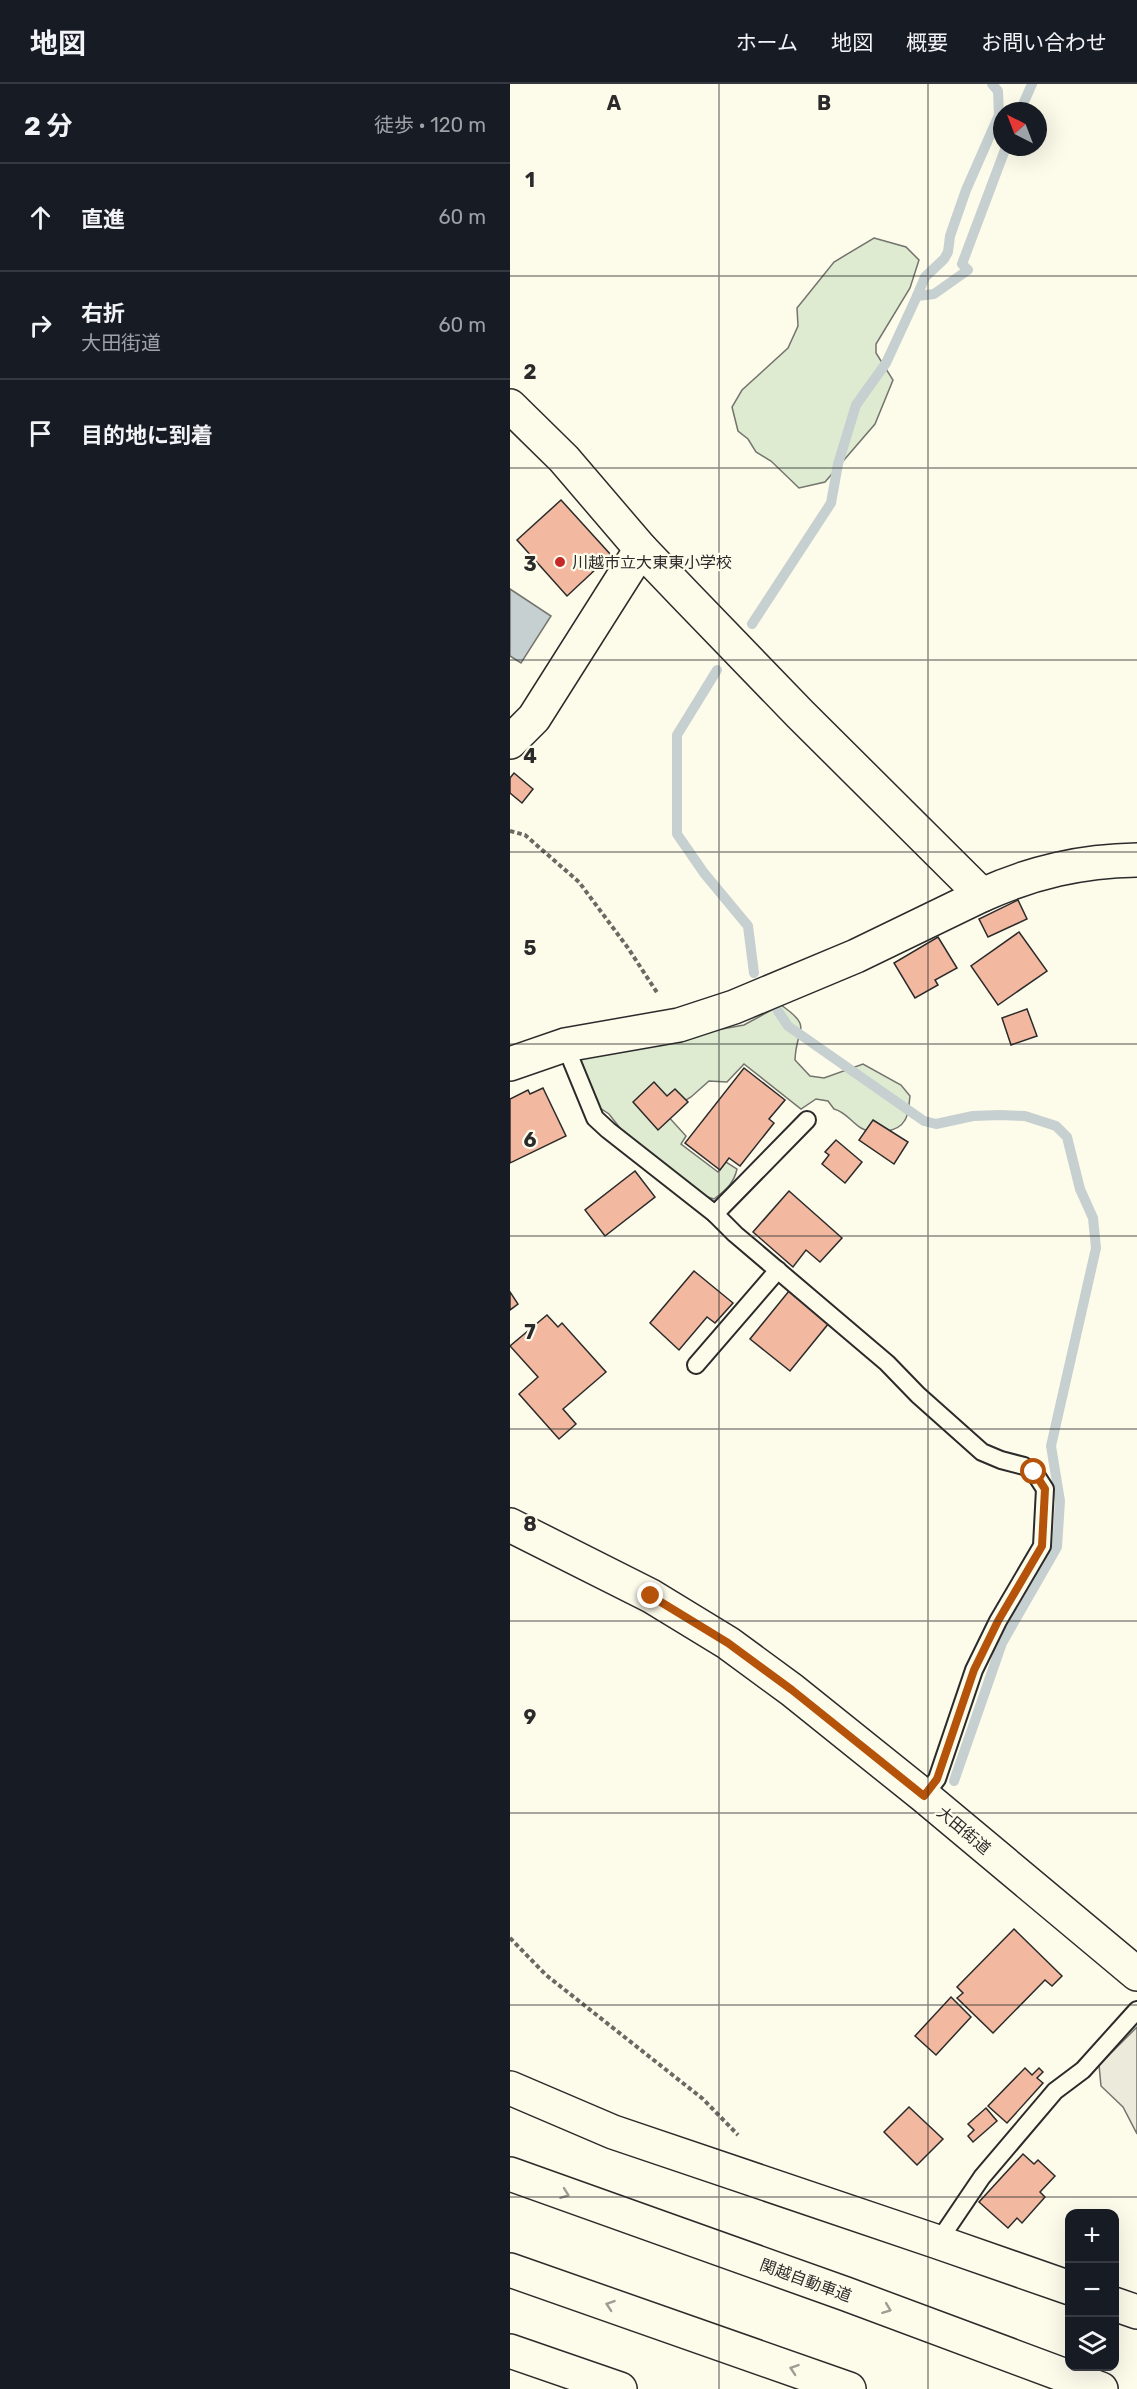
<!DOCTYPE html>
<html lang="ja">
<meta charset="utf-8">
<style>
:root{--surface:#171b24;--page:#242831;--text:#f1f3f6;--muted:#9ea1a6;--line:#363941}
body{margin:0;font-family:Rubik,"Noto Sans JP",sans-serif;background:var(--page);color:var(--text)}
.controls{position:absolute;right:18px;bottom:18px;display:grid;overflow:hidden;border-radius:12px;box-shadow:0 6px 24px #0002}
.controls button{width:54px;height:54px;display:grid;place-items:center;padding:0;border:0;border-bottom:2px solid var(--line);background:var(--surface);color:var(--text);font:30px sans-serif}
.compass{position:absolute;left:483px;top:18px;width:54px;height:54px;border-radius:50%;background:var(--surface);box-shadow:0 6px 24px #0002;rotate:318deg}
.stop{position:absolute;width:18px;height:18px;margin:-14px;border:4px solid #b45309;border-radius:50%;background:#fff}
.stop.end{background:#b45309;border-color:#fff;box-shadow:0 2px 6px #0008}
.list{margin:0;padding:0;list-style:none}
h2{display:flex;justify-content:space-between;align-items:center;height:78px;margin:0;padding:0 24px;font-size:26px}
h2 small{font-size:20px;font-weight:400;color:var(--muted)}
.list li{display:grid;grid-template-columns:39px 1fr auto;gap:18px;align-items:center;box-sizing:border-box;height:108px;padding:0 24px;border-top:2px solid var(--line)}
.list b{display:block;font-size:22px;white-space:nowrap}
.list p{margin:0;font-size:20px;white-space:nowrap;color:var(--muted)}
.list em{font-size:20px;font-style:normal;color:var(--muted)}
.icon{flex:none;width:33px;height:33px;fill:none;stroke:currentColor;stroke-width:2;stroke-linecap:round;stroke-linejoin:round}
.map{position:relative;flex:none;width:627px;height:2305px;overflow:hidden}
header{display:flex;align-items:center;gap:36px;box-sizing:border-box;height:84px;padding:0 30px;background:var(--surface);border-bottom:2px solid var(--line)}
header strong{font-size:28px}
nav{display:flex;gap:33px;margin-inline-start:auto;font-size:21px}
main{display:flex}
aside{flex:1;background:var(--surface)}
.map>svg:first-child{display:block}
</style>
<header>
<strong>地図</strong>
<nav><a>ホーム</a><a>地図</a><a>概要</a><a>お問い合わせ</a></nav>
</header>
<main>
<aside>
<h2>2 分<small>徒歩 · 120 m</small></h2>
<ul class="list">
<li><svg class="icon" aria-label="ahead" viewBox="0 0 24 24"><path d="M12 20V5M6 11l6-6 6 6"/></svg><div><b>直進</b></div><em>60 m</em></li>
<li><svg class="icon" aria-label="right" viewBox="0 0 24 24"><path d="M7 20v-9h11M14 6l5 5-5 5"/></svg><div><b>右折</b><p>大田街道</p></div><em>60 m</em></li>
<li><svg class="icon" aria-label="arrive" viewBox="0 0 24 24"><path d="M6 21V4h12l-3 4 3 4H6"/></svg><div><b>目的地に到着</b></div></li>
</ul>
</aside>
<div class="map">
<svg width="627" height="2305" viewBox="0 0 627 2305">
<rect width="100%" height="100%" fill="#fdfbea"/>
<g fill="#deebd1" stroke="#74746e" stroke-width="1.5">
<path d="M364 154 396 163 409 176 400 204 366 260V269L383 296 365 340 315 398 289 404 261 377 246 368 238 355 228 347 222 323 232 306 278 264 288 242 287 224 324 178Z"/>
<path d="M271 921C304 944 286 943 285 976L300 992 314 994 353 980 391 1001 400 1012C399 1019 399 1030 395 1036 388 1049 363 1051 351 1044 341 1038 336 1028 324 1025L318 1017 306 1015 291 1025 234 980 217 998 199 997 181 1013 155 1029 176 1052 171 1060 208 1088 216 1078 227 1085C224 1099 216 1106 204 1115L184 1109 110 1044 99 1030 90 1024C85 1007 71 989 69 973L85 968 234 941Z"/>
</g>
<path fill="#eceadb" stroke="#74746e" stroke-width="1.5" d="M627 1943V2050L613 2023 591 2002 589 1981Z"/>
<path fill="#c7d0d0" stroke="#74746e" stroke-width="1.5" d="M0 505 41 532 11 579 0 572Z"/>
<g fill="none" stroke-linecap="round" stroke-linejoin="round">
<g stroke="#c7d0d0" stroke-width="10">
<path d="M510 27 522 0"/>
<path d="M407 212 415 193 434 175 438 168 440 152 456 106 489 31 488 7 482 0"/>
<path d="M242 540 321 419 328 380 346 321 376 279 407 212 424 210 458 186 452 180 496 63"/>
<path d="M207 586 167 651V750L194 789 238 842 244 889"/>
<path d="M268 927 278 942 414 1037 426 1040 463 1032 489 1031 515 1032 546 1042 557 1053 570 1105 583 1134 586 1164 541 1362 550 1417 547 1463 492 1559 444 1697"/>
</g>
</g>
<g fill="#f2b8a0" stroke="#2b2b2b" stroke-width="1.5">
<path d="M51 416 101 471 57 512 7 456Z"/>
<path d="M4 689 23 705 12 719 0 709V694Z"/>
<path d="M508 816 517 835 478 853 469 835Z"/>
<path d="M509 848 537 887 488 921 461 882Z"/>
<path d="M428 853 447 884 425 896 428 901 405 914 384 879Z"/>
<path d="M517 925 527 952 501 961 492 934Z"/>
<path d="M234 984 275 1016 259 1035 264 1039 230 1082 219 1074 210 1086 175 1059Z"/>
<path d="M144 998 157 1012 165 1005 178 1018 148 1046 123 1018Z"/>
<path d="M33 1004 56 1052 0 1079V1015L18 1006 20 1010Z"/>
<path d="M363 1036 398 1058 384 1080 349 1056Z"/>
<path d="M326 1056 352 1078 335 1099 312 1080 319 1071 315 1068Z"/>
<path d="M125 1087 145 1113 95 1152 75 1126Z"/>
<path d="M279 1107 332 1154 310 1178 296 1166 283 1183 243 1148Z"/>
<path d="M184 1187 223 1219 205 1239 197 1233 169 1266 140 1239Z"/>
<path d="M279 1207 319 1239 280 1287 240 1255Z"/>
<path d="M0 1208 8 1220 0 1226Z"/>
<path d="M37 1231 48 1243 52 1239 96 1288 53 1325 66 1340 49 1355 9 1310 28 1293 0 1262Z"/>
<path d="M504 1845 552 1892 542 1902 535 1896 483 1949 447 1914 453 1909 447 1903Z"/>
<path d="M441 1913 461 1933 426 1971 405 1952Z"/>
<path d="M515 1984 522 1991 529 1984 533 1988 527 1994 533 1999 497 2039 478 2022Z"/>
<path d="M399 2023 433 2055 407 2081 374 2048Z"/>
<path d="M476 2024 487 2037 463 2058 458 2052 464 2046 458 2040Z"/>
<path d="M513 2070 524 2080 528 2076 545 2092 530 2108 535 2113 512 2139 507 2134 498 2144 469 2118Z"/>
</g>
<g fill="none" stroke-linecap="round" stroke-linejoin="round">
<defs>
<g id="service">
<path d="M55 961 85 1034 98 1046 205 1130 225 1150 377 1279 408 1311 472 1368 491 1376 514 1382 524 1388 535 1405 532 1462 488 1537 464 1586 427 1695 414 1712"/>
<path d="M205 1130 297 1036"/>
<path d="M186 1281 268 1186"/>
<path d="M428 2158 472 2093 545 2007 573 1986 627 1926"/>
</g>
<g id="minor">
<path d="M0 322 54 375 131 465 175 511 290 630 472 811C523 788 571 777 627 776"/>
<path d="M0 658 24 634 131 465"/>
<path d="M0 980 55 961 169 941 224 923 346 872 472 811"/>
<path d="M0 2004 103 2048 428 2158 560 2204"/>
<path d="M604 2220 627 2228"/>
</g>
<g id="tertiary">
<path d="M0 1441 141 1512 218 1559 282 1606 414 1712 627 1890"/>
<path d="M0 2267 110 2305"/>
</g>
<g id="motorway">
<path d="M0 2090 336 2210 591 2305"/>
<path d="M0 2186 339 2305"/>
</g>
</defs>
<use href="#service" stroke="#2b2b2b" stroke-width="20"/>
<use href="#minor" stroke="#2b2b2b" stroke-width="36"/>
<use href="#tertiary" stroke="#2b2b2b" stroke-width="36"/>
<use href="#motorway" stroke="#2b2b2b" stroke-width="36"/>
<g stroke="#6a6964" stroke-width="4" stroke-dasharray="4.5 3" stroke-linecap="butt">
<path d="M0 747 15 751 69 798 118 864 148 910"/>
<path d="M0 1854 36 1891 193 2015 228 2051"/>
</g>
<use href="#service" stroke="#fdfbea" stroke-width="16"/>
<use href="#minor" stroke="#fdfbea" stroke-width="33"/>
<use href="#tertiary" stroke="#fdfbea" stroke-width="33"/>
<use href="#motorway" stroke="#fdfbea" stroke-width="33"/>
</g>
<defs><path id="oneway-chevron" d="M-2-3.5L2.5 0L-2 3.5" fill="none" stroke-width="1.6" stroke-linecap="round" stroke-linejoin="round" transform="scale(1.5)"/></defs>
<g stroke="#9e9d94">
<use href="#oneway-chevron" transform="translate(55 2110) rotate(20)"/>
<use href="#oneway-chevron" transform="translate(100 2221) rotate(-161)"/>
<use href="#oneway-chevron" transform="translate(377 2225) rotate(21)"/>
<use href="#oneway-chevron" transform="translate(284 2285) rotate(-161)"/>
</g>
<g fill="none" stroke-linecap="round" stroke-linejoin="round">
<path stroke="#b45309" stroke-width="8" d="M141 1512 218 1559 282 1606 414 1712 427 1695 464 1586 488 1537 532 1462 535 1405 524 1388"/>
</g>
<path fill="none" stroke="#2b2b2b" stroke-width="1.5" stroke-opacity="0.55" d="M209 0V2305M418 0V2305M0 192H627M0 384H627M0 576H627M0 768H627M0 960H627M0 1152H627M0 1345H627M0 1537H627M0 1729H627M0 1921H627M0 2113H627"/>
<circle fill="#c62828" stroke="#fdfbea" stroke-width="2" cx="50" cy="478" r="6"/>
<g text-anchor="middle" stroke-width="4.5" stroke-linejoin="round" paint-order="stroke">
<g font-size="16" fill="#2b2b2b" stroke="#fdfbea" text-anchor="start">
<text x="62" y="484">川越市立大東東小学校</text>
</g>
<g font-size="16" fill="#2b2b2b" stroke="#fdfbea">
<text transform="translate(454 1746) rotate(40)" y="6">大田街道</text>
<text transform="translate(296 2196) rotate(20)" y="6">関越自動車道</text>
</g>
</g>
<g font-size="20" text-anchor="middle" font-weight="bold" fill="#2b2b2b" stroke="#fdfbea" stroke-width="4.5" stroke-linejoin="round" paint-order="stroke">
<text x="104" y="26">A</text>
<text x="314" y="26">B</text>
<text x="20" y="103">1</text>
<text x="20" y="295">2</text>
<text x="20" y="487">3</text>
<text x="20" y="679">4</text>
<text x="20" y="871">5</text>
<text x="20" y="1063">6</text>
<text x="20" y="1255">7</text>
<text x="20" y="1447">8</text>
<text x="20" y="1640">9</text>
</g>
</svg>
<div class="controls">
<button>+</button>
<button>−</button>
<button><svg class="icon" aria-label="layers" viewBox="0 0 24 24"><path d="M12 4l9 5-9 5-9-5zM3 14l9 5 9-5"/></svg></button>
</div>
<svg class="compass" viewBox="-18 -18 36 36"><path d="M0-13l5 13h-10z" fill="#e53935"/><path d="M0 13l5-13h-10z" fill="#9ea1a6"/></svg>
<div class="stop" style="left:524px;top:1388px"></div>
<div class="stop end" style="left:141px;top:1512px"></div>
</div>
</main>
